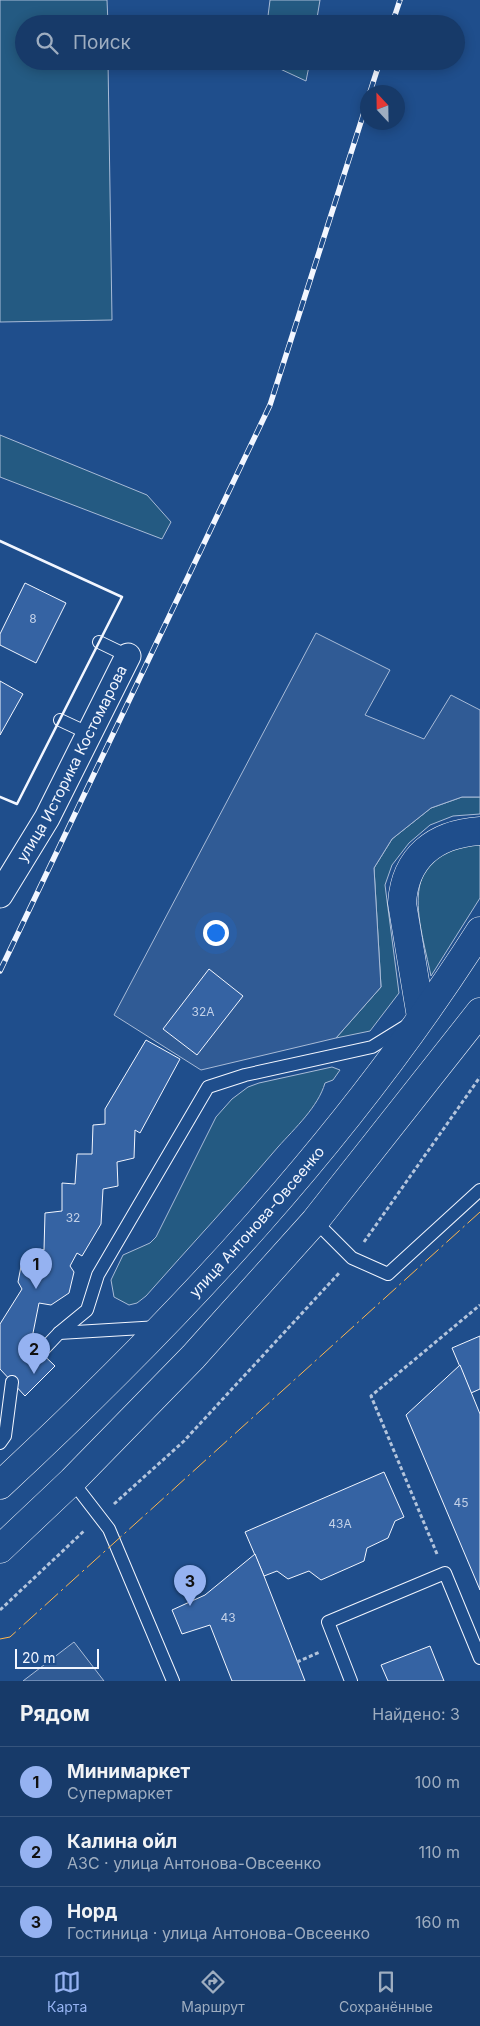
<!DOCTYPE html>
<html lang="ru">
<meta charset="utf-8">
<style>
:root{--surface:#173a69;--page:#244571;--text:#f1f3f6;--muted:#9eadc0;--line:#36547d;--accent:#95b2f1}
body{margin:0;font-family:Inter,sans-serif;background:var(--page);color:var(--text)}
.compass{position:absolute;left:360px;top:85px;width:45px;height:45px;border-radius:50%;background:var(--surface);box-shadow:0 2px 12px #0003;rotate:338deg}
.scale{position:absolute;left:15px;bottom:12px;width:84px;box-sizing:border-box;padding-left:5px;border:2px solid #f2f6ff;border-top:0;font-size:14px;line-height:18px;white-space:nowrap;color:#f2f6ff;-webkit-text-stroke:4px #1f4e8c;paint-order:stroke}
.you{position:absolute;left:215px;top:932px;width:18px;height:18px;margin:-12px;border:4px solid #fff;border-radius:50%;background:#1a73e8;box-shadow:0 0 0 8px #1a73e833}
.badge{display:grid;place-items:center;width:32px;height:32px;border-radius:50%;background:var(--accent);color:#111;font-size:16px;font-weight:700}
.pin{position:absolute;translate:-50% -41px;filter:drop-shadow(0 1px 2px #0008)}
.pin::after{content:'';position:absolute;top:26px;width:18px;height:15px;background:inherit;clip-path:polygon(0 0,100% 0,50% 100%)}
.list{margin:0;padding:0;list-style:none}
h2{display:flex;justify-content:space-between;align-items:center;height:65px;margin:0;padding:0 20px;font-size:21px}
h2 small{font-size:16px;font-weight:400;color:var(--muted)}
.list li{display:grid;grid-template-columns:32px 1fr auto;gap:15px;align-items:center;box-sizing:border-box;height:70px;padding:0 20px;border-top:1px solid var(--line)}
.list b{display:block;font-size:19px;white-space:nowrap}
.list p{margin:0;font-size:16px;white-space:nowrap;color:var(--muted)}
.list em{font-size:16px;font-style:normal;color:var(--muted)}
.icon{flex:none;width:28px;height:28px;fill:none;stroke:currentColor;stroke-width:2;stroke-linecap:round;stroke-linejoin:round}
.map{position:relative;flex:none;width:480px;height:1681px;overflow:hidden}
.search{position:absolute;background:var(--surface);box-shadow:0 2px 12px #0003;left:15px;right:15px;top:15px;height:55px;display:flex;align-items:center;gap:12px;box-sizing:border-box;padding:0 18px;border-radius:28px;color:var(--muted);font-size:19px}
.sheet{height:275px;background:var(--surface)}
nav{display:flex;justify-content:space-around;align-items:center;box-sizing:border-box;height:70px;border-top:1px solid var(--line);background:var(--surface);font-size:14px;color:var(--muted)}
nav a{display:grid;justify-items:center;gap:2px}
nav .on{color:var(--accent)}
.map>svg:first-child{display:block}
</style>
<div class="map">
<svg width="480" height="1681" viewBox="0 0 480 1681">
<rect width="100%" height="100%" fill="#1f4e8c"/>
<g fill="#245a82" stroke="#a8bbd7">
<path d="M0 0H107L108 24H24V61H108L112 320 0 322Z"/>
<path d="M270 0H320L316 24H267Z"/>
<path d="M263 61H310L306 81Z"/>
<path d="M0 435 147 495 171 522 162 539 0 477Z"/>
<path d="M462 797H480V814L453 816 430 825 409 843 392 865 385 885 399 993 370 1031 336 1038 381 987 374 868 392 839 431 808Z"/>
<path d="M480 844V898L431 976C419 918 394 852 480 844Z"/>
<path d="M332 1067 340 1070 333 1080 325 1083C318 1107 295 1128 278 1147 235 1198 190 1246 146 1296L137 1303 129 1305 114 1297 111 1280 123 1255 150 1243 156 1237 216 1117 232 1099 248 1087 259 1083Z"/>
</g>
<g fill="#305b95" stroke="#a8bbd7">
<path d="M316 633 390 670 365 715 424 739 451 695 480 710V797H462L431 808 392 839 374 868 381 987 336 1038 201 1070 114 1015Z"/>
<path d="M74 1642 104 1681H23Z"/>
</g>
<g fill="#3563a3" stroke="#f2f6ff">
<path d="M25 583 66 603 36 663 0 645V634Z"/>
<path d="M0 681 23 694 0 735Z"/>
<path d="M209 969 243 996 197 1055 163 1029Z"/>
<path d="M146 1040 180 1059 140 1133 135 1130 134 1158 117 1162 118 1186 103 1189 101 1224 82 1256 77 1253 70 1266 74 1272 69 1293 51 1305 39 1303 31 1343 55 1366 25 1396 0 1369V1324L22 1289 18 1282 22 1261 40 1249 44 1250 45 1213 62 1211V1183L75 1184 77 1154H92L93 1125 105 1124V1109Z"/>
<path d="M480 1336V1389L471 1393 452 1348Z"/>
<path d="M460 1365 480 1414V1590L406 1415Z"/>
<path d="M384 1472 404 1517 395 1521 388 1538 367 1548 364 1561 321 1580 309 1571 288 1579 277 1571 264 1576 245 1532Z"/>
<path d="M255 1554 264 1576 305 1681H232L210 1625 182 1634 172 1610 205 1595Z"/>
<path d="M430 1646 444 1681H388L381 1665Z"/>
</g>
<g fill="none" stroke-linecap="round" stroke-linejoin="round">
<defs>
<g id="lane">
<path d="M99 642 128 656"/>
<path d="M60 720 90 734"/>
<path d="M315 1221 352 1258 388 1274 480 1190"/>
<path d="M59 1333 159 1327"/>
<path d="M41 1352 59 1333 87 1310 98 1275 208 1087 245 1075 372 1047 406 1026"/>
<path d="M0 1443 5 1436 12 1382"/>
<path d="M72 1481 109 1529 173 1681"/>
<path d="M351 1681 328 1622 445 1573 480 1658"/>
</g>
<g id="street">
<path id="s1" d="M0 895 47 818 128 656"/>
</g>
<g id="highway">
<path d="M421 1017 402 903C405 857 435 834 480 831"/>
<path id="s2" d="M0 1485C179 1319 349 1137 480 931"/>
<path d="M0 1549 72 1481 193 1357 315 1221 480 1012"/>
</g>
</defs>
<use href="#lane" stroke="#f2f6ff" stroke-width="14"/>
<use href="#street" stroke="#f2f6ff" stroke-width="27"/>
<use href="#highway" stroke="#f2f6ff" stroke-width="29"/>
<g stroke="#b3c4dc" stroke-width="3" stroke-dasharray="4 2.5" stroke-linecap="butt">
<path d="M364 1242 480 1077"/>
<path d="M114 1504 184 1441 340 1272"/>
<path d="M437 1554 371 1396 480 1305"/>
<path d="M0 1610 85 1530"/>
<path d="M297 1662 320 1652"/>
</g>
<use href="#lane" stroke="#1f4e8c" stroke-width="12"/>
<use href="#street" stroke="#1f4e8c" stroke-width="25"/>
<use href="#highway" stroke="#1f4e8c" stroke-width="28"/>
<defs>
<g id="rail">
<path d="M392 24 400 0"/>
<path d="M370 92 380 61"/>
<path d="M0 971 270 405 368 100"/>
</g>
</defs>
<use href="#rail" stroke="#f2f6ff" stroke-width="5.5"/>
<use href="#rail" stroke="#1f4e8c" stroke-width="4" stroke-dasharray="11" stroke-linecap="butt"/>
<path stroke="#f2f6ff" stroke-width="2.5" d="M0 541 122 597 17 804 0 797"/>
<path stroke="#ffb74d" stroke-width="1" stroke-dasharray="18 4 2.5 4" stroke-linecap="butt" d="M0 1639 10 1637 480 1212"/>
</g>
<g text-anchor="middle" stroke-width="4" stroke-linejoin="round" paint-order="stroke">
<g font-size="12" fill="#c3d1e8">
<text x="33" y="623">8</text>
<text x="203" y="1016">32А</text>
<text x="73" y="1222">32</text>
<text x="461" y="1507">45</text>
<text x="340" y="1528">43А</text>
<text x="228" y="1622">43</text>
</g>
<g font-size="15" fill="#f2f6ff" stroke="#1f4e8c">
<text dy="5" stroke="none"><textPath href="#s1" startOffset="150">улица Историка Костомарова</textPath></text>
<text dy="5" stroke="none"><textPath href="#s2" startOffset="368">улица Антонова-Овсеенко</textPath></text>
</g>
</g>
</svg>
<svg class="compass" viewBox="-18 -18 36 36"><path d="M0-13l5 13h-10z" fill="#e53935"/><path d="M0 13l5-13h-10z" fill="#9eadc0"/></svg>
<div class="scale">20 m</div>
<div class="you"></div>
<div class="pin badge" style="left:36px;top:1289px">1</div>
<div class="pin badge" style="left:34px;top:1374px">2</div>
<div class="pin badge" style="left:190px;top:1606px">3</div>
<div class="search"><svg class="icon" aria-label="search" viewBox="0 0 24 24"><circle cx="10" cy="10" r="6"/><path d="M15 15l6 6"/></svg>Поиск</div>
</div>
<section class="sheet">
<h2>Рядом<small>Найдено: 3</small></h2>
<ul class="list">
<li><span class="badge">1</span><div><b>Минимаркет</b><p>Супермаркет</p></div><em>100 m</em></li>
<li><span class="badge">2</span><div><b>Калина ойл</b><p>АЗС · улица Антонова-Овсеенко</p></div><em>110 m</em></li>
<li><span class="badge">3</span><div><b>Норд</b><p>Гостиница · улица Антонова-Овсеенко</p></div><em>160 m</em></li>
</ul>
</section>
<nav>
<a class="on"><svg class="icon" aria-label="map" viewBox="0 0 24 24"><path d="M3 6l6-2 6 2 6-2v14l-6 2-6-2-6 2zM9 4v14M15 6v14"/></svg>Карта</a>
<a><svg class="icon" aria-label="directions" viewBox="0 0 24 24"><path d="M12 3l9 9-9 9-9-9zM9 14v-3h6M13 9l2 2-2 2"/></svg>Маршрут</a>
<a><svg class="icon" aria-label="saved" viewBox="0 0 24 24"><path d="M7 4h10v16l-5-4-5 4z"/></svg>Сохранённые</a>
</nav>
